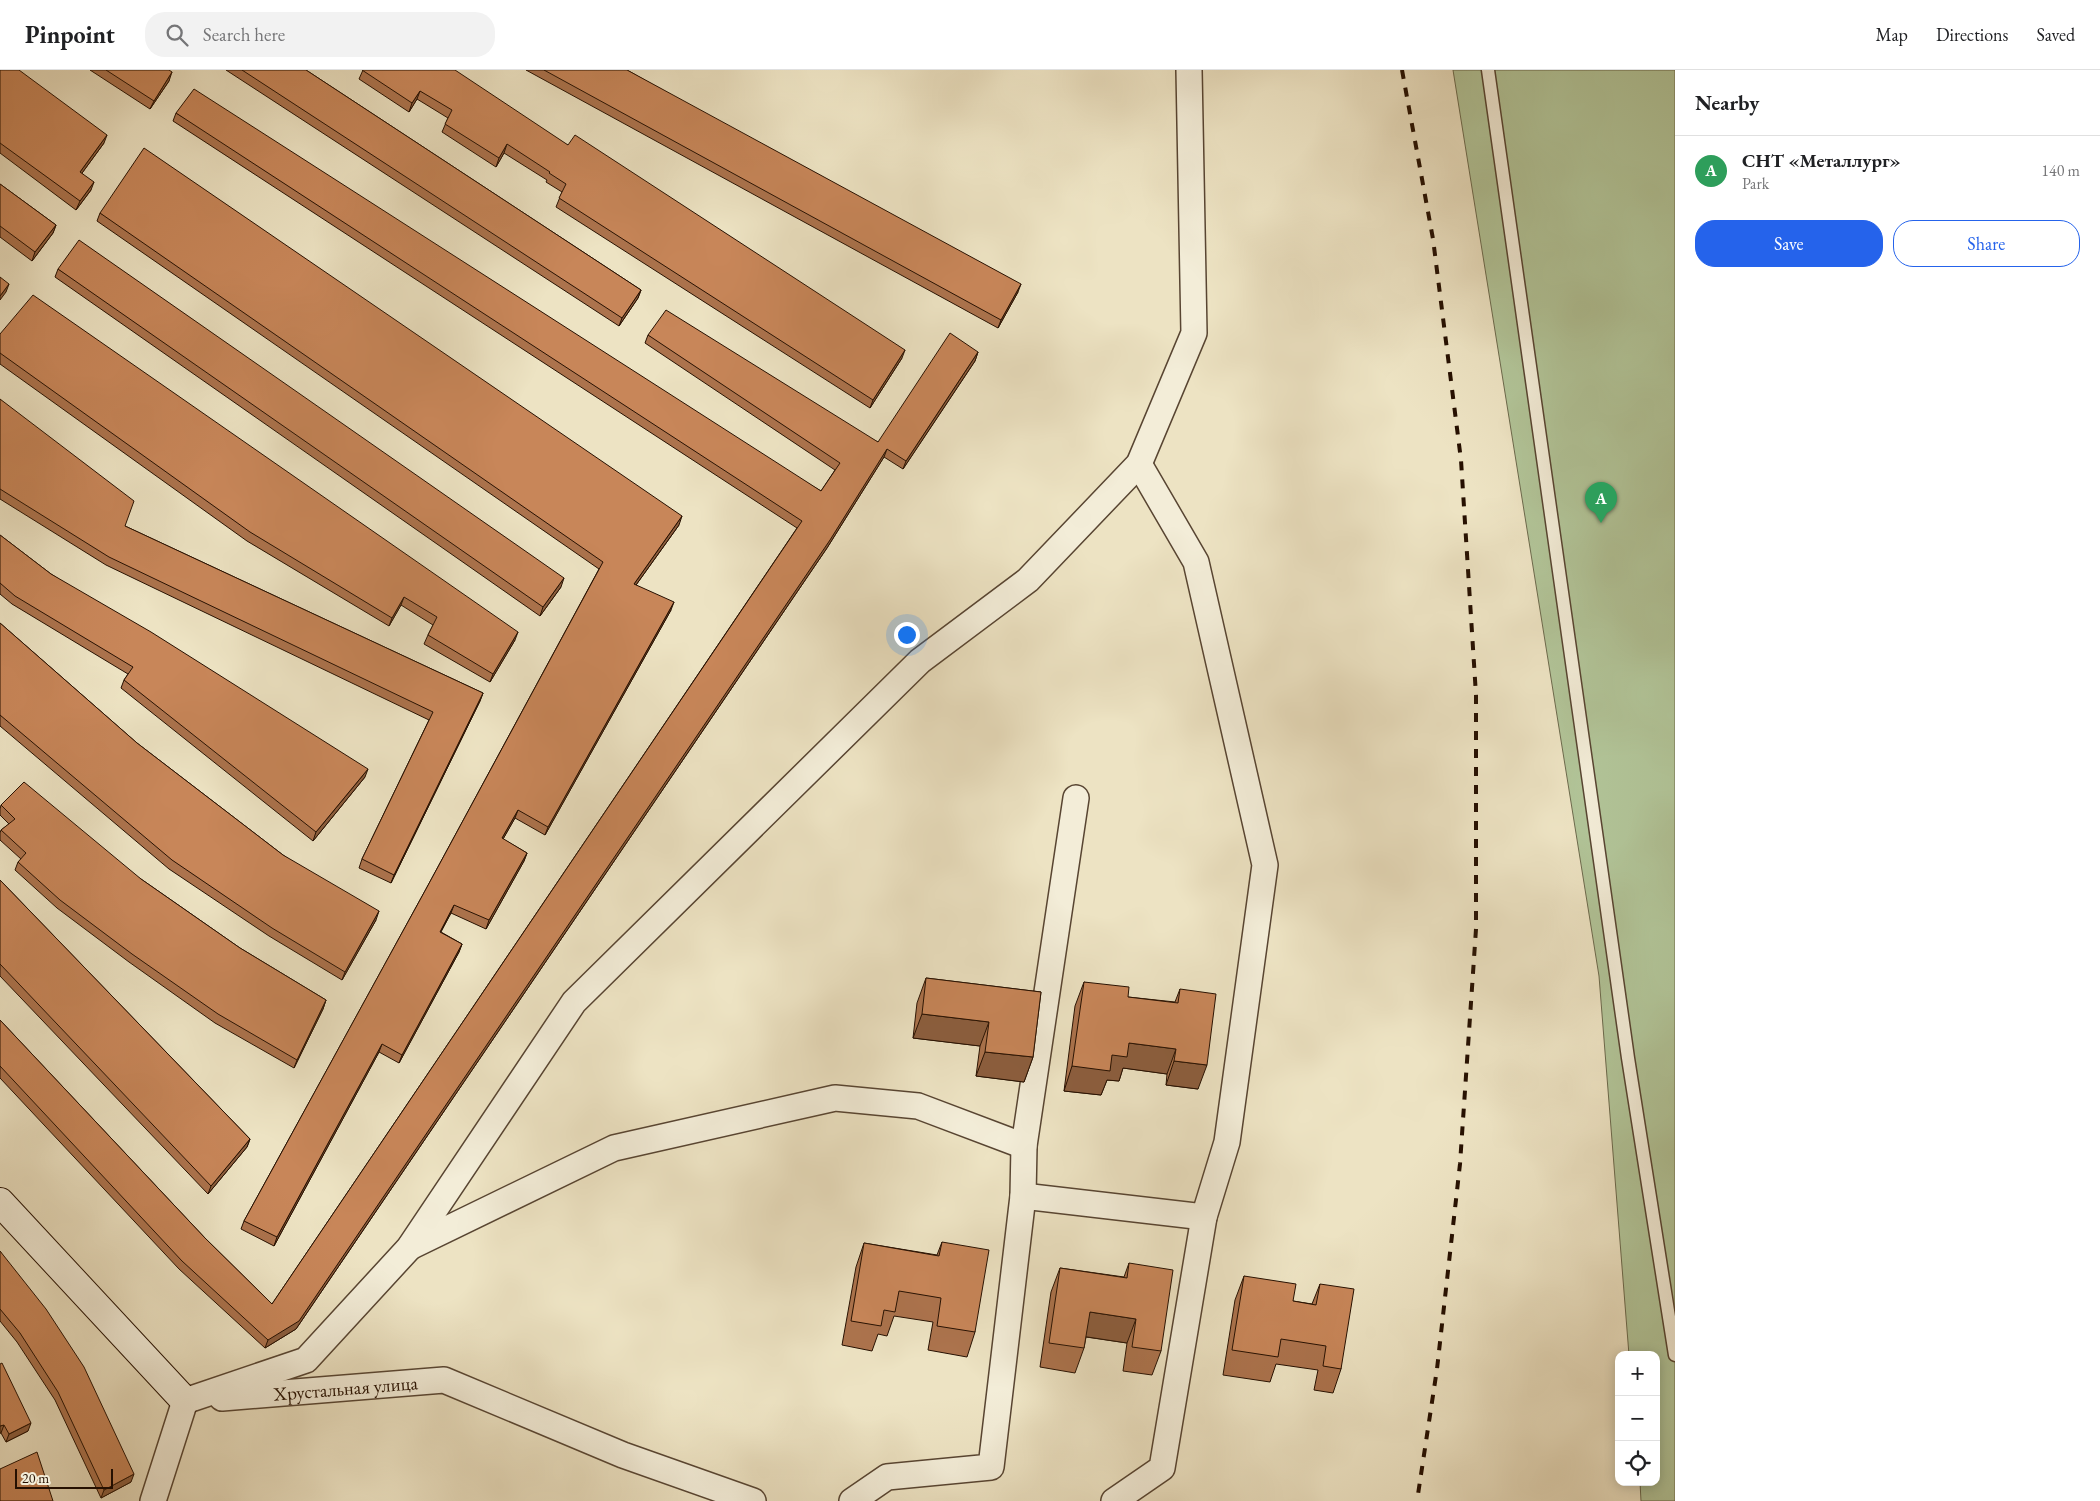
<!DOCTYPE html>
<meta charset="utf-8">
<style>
:root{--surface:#fff;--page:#f2f2f2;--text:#202124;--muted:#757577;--line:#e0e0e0;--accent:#2563eb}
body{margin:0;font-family:"EB Garamond",serif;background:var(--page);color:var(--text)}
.controls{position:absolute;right:15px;bottom:15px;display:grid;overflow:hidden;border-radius:10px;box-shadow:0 2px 12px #0003}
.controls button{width:45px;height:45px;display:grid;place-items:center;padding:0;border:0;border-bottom:1px solid var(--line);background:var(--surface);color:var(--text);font:25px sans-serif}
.scale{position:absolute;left:15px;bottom:12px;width:98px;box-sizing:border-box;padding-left:5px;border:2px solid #261001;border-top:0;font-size:14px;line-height:18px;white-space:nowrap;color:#261001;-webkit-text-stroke:4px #f3edd8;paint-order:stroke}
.you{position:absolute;left:906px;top:564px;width:18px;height:18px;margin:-12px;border:4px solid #fff;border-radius:50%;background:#1a73e8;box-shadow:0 0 0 8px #1a73e833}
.badge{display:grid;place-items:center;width:32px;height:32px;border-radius:50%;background:var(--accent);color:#fff;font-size:16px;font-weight:700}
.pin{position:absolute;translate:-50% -41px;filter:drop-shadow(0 1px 2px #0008)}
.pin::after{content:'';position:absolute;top:26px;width:18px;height:15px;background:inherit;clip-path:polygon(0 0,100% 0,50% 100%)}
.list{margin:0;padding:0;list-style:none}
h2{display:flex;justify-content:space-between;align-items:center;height:65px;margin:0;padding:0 20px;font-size:21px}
h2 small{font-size:16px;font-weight:400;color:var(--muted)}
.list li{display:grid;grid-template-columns:32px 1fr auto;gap:15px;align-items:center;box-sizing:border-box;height:70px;padding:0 20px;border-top:1px solid var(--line)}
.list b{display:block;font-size:19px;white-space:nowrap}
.list p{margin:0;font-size:16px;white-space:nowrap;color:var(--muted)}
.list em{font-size:16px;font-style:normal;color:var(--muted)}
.actions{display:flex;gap:10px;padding:15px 20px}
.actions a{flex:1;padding:11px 0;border:1px solid var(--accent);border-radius:20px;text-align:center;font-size:18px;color:var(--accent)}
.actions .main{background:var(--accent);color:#fff}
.icon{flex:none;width:28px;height:28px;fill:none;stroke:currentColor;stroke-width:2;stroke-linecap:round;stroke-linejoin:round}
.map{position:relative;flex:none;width:1675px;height:1431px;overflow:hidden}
header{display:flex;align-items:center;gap:30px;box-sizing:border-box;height:70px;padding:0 25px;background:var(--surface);border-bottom:1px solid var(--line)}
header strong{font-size:24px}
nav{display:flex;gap:28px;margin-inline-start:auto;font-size:18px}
.search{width:350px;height:45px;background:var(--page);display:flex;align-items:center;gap:12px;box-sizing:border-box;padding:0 18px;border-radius:20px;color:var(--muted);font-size:19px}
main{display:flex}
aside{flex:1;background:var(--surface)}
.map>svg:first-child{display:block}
</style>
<header>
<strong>Pinpoint</strong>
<div class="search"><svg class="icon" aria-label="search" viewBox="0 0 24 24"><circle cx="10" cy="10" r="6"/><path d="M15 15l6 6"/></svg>Search here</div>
<nav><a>Map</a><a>Directions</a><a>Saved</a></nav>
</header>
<main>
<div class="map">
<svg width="1675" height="1431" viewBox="0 0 1675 1431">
<rect width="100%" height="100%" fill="#ede3c3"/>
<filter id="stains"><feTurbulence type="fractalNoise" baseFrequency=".004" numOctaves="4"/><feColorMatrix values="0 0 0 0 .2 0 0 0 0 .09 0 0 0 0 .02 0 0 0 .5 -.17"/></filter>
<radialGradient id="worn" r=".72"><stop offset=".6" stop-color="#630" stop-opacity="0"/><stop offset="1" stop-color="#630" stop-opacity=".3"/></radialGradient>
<path fill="#b2c599" stroke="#6c6a4d" d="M1453 0H1675V1431H1641L1640 1412H1656V1285H1629L1599 906Z"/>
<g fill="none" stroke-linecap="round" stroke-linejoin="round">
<defs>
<path id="lane" d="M1488 0 1628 988 1675 1285"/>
<g id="street">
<path d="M1023 1126 1204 1147"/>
<path d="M410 1177 614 1078 835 1028 918 1036 1024 1076"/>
<path id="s1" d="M222 1328 444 1310 623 1385 753 1431"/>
<path d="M185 1331 306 1290 409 1178 574 932 920 591 1028 510 1139 394 1194 263 1189 0"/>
<path d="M153 1431 185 1331"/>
<path d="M852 1431 887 1407 991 1397 1023 1126 1024 1076 1076 728"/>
<path d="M1114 1431 1162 1398 1204 1147 1227 1072 1265 795 1196 492 1139 394"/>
</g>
<path id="secondary" d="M0 1132 185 1331"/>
</defs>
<use href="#lane" stroke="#584532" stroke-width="15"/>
<use href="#street" stroke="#584532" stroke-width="28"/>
<use href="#secondary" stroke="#261001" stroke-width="30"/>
<use href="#lane" stroke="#f3edd8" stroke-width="12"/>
<use href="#street" stroke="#f3edd8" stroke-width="25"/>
<use href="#secondary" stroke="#f3edd8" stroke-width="28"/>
<path stroke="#261001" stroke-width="4" stroke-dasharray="9 9" stroke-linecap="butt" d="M1402 0 1433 169 1461 390 1476 625V859L1460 1094 1437 1299 1417 1431"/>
</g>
<g fill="#ac734d" stroke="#261001">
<path d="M0 0 104 73 82 103 91 120 76 140 0 83Z"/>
<path d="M90 0H169V11L150 39Z"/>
<path d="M226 0H306L641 220 638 228 619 256Z"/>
<path d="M363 0 568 75 902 288 870 338 556 137 562 122 546 112 547 110 504 83 496 97 442 62 448 48 417 29 409 42 359 9Z"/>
<path d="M526 0H627L1018 222 998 258Z"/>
<path d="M176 43 821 421 835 400 645 273 648 265 878 372 978 282 975 291 903 399 884 387 827 478 296 1259 265 1278 179 1199 0 1008V950L205 1168 272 1234 797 458 173 51Z"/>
<path d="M0 114 56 155 53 163 32 191 0 167Z"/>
<path d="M100 143 679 455 636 515 671 540 545 765 515 748 503 769 527 783 524 791 486 859 451 843 441 862 462 874 459 882 399 993 379 982 274 1176 241 1159 244 1151 426 819 599 499 97 151Z"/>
<path d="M58 199 561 517 540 546 55 207Z"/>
<path d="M0 264 515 570 490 612 424 574 428 565 433 555 401 535 389 556 247 471 0 294Z"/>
<path d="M0 329 125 456 483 623 480 631 391 813 359 798 362 789 429 650 106 495 0 429Z"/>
<path d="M0 465 51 504 365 707 313 771 121 618 124 610 128 604 12 534 0 524Z"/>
<path d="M0 553 137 673 283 785 376 850 342 910 269 866 169 799 0 656Z"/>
<path d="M1 735 141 809 240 878 326 930 323 939 294 998 215 953 129 892 57 838 15 800 18 792 21 789 0 770V763L1 760 9 754 0 745V739Z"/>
<path d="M0 810 250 1069 247 1077 208 1124 0 906Z"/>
<path d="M926 908 1041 922 1033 987 1024 1012 976 1006 980 976 913 968 917 933Z"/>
<path d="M1084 912 1128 927 1175 932 1180 919 1198 1019 1166 1015 1167 1004 1123 998 1119 1011 1107 1010 1101 1025 1064 1021 1075 936Z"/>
<path d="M942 1172 975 1262 967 1287 928 1280 933 1252 894 1246 887 1266 878 1264 872 1281 842 1275 856 1197 864 1173 937 1185Z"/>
<path d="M0 1181 131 1412 101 1428 55 1330 17 1272 0 1251Z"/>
<path d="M1129 1193 1161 1281 1152 1305 1123 1301 1127 1273 1086 1267 1084 1278 1075 1303 1040 1297 1051 1222 1060 1198 1124 1207Z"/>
<path d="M1244 1206 1293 1231 1312 1234 1320 1214 1341 1299 1333 1323 1314 1320 1318 1300 1276 1294 1270 1312 1223 1305 1235 1230Z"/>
<path d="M0 1294 28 1361 6 1372 1 1363H0Z"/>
</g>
<g fill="#8c5e3e" stroke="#261001">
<path d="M172 2 169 11 150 39 154 31Z"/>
<path d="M420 21 417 29 409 42 412 33Z"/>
<path d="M107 65 104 73 77 110 80 102Z"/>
<path d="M507 74 504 83 496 97 499 88Z"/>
<path d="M94 112 91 120 76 140 80 131Z"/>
<path d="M56 155 53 163 32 191 35 182Z"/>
<path d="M9 214 6 222 0 230V226Z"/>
<path d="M1021 214 1018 222 998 258 1001 250Z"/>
<path d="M641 220 638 228 619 256 622 248Z"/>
<path d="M905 280 902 288 870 338 873 330Z"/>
<path d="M978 282 975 291 903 399 906 391Z"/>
<path d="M887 379 884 387 827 478 296 1259 265 1278 268 1270Z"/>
<path d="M682 446 679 455 631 522 634 514Z"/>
<path d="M564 508 561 517 540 546 543 537Z"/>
<path d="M404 527 401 535 389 556 392 548Z"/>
<path d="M674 532 671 540 545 765 548 757Z"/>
<path d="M518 562 515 570 490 612 493 604Z"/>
<path d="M483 623 480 631 391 813 394 805Z"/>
<path d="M368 699 365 707 313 771 316 762Z"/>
<path d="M518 740 515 748 499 776 502 768Z"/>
<path d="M527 783 524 791 486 859 489 850Z"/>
<path d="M454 835 451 843 436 870 440 862Z"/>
<path d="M379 841 376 850 342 910 345 902Z"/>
<path d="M462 874 459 882 399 993 402 985Z"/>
<path d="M326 930 323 939 294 998 297 990Z"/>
<path d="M922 944 989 952 980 976 913 968Z"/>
<path d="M1129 973 1176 979 1167 1004 1123 998 1119 1011 1107 1010 1101 1025 1064 1021 1072 996 1112 985Z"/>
<path d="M382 974 379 982 274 1176 277 1167Z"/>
<path d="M985 982 1033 987 1024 1012 976 1006Z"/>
<path d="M1174 991 1207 995 1198 1019 1166 1015Z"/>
<path d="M250 1069 247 1077 208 1124 211 1116Z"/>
<path d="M1090 1242 1136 1249 1127 1273 1081 1266Z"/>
<path d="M31 1353 28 1361 6 1372 9 1364Z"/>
<path d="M4 1355 1 1363H0V1356Z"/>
<path d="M134 1404 131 1412 101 1428 104 1420Z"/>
</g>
<g fill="#c88659" stroke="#261001">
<path d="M0 0H19L107 65 80 102 94 112 80 131 0 73Z"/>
<path d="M106 0H169L172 2 154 31Z"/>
<path d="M242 0H306L641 220 622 248Z"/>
<path d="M362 0H455L568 75 575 65 905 280 873 330 559 128 566 114 549 103 550 102 507 74 499 88 445 54 452 40 420 21 412 33Z"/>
<path d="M544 0H627L1021 214 1001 250Z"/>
<path d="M194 19 821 421 840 393 648 265 666 240 878 372 950 263 978 282 906 391 887 379 830 470 299 1251 268 1270 182 1191 0 996V950L205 1168 272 1234 802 451 176 43Z"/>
<path d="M144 78 682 446 634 514 674 532 548 757 518 740 502 768 527 783 489 850 454 835 440 862 462 874 402 985 382 974 277 1167 244 1151 426 819 603 492 100 143Z"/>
<path d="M0 114 56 155 35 182 0 156Z"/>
<path d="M79 170 564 508 543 537 58 199Z"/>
<path d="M0 207 9 214 0 226Z"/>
<path d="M33 225 518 562 493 604 428 565 437 547 404 527 392 548 250 462 0 283V264Z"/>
<path d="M0 329 134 431 125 456 483 623 394 805 362 789 433 642 109 487 0 419Z"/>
<path d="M0 465 51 504 151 562 368 699 316 762 124 610 133 597 15 526 0 513Z"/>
<path d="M0 553 137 673 283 785 379 841 345 902 272 858 172 790 0 645Z"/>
<path d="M24 712 141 809 240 878 326 930 297 990 218 944 132 884 60 830 18 792 26 783 1 760 15 749 1 735Z"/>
<path d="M0 810 250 1069 211 1116 0 894Z"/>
<path d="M926 908 1041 922 1033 987 985 982 989 952 922 944Z"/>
<path d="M1084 912 1129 917 1128 927 1178 933 1180 919 1216 924 1207 995 1174 991 1176 979 1129 973 1127 987 1112 985 1110 1001 1072 996Z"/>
<path d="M942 1172 989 1180 975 1262 937 1256 941 1228 899 1221 895 1242 884 1240 881 1256 851 1251 864 1173 939 1186Z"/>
<path d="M0 1181 46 1239 84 1297 134 1404 104 1420 58 1322 20 1263 0 1239Z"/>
<path d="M1129 1193 1173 1200 1161 1281 1132 1277 1136 1249 1090 1242 1084 1278 1049 1273 1060 1198 1127 1208Z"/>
<path d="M1244 1206 1296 1214 1293 1231 1316 1235 1320 1214 1354 1219 1341 1299 1323 1296 1326 1276 1281 1269 1278 1287 1232 1280Z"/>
<path d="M2 1293 31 1353 9 1364 4 1355 0 1356V1294Z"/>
<path d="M37 1382 53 1431H0V1399Z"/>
</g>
<g text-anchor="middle" stroke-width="4.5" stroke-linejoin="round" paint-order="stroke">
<g font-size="19" fill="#261001" stroke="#f3edd8">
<text dy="7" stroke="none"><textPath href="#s1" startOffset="124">Хрустальная улица</textPath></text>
</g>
</g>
<rect width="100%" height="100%" filter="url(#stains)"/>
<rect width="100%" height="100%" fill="url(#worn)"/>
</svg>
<div class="controls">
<button>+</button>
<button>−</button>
<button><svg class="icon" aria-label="locate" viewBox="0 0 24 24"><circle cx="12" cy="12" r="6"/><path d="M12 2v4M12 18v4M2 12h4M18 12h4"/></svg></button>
</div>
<div class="scale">20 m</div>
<div class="you"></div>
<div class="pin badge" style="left:1601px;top:453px;background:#2e9e5b">A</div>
</div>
<aside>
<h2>Nearby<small></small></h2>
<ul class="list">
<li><span class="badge" style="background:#2e9e5b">A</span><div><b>СНТ «Металлург»</b><p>Park</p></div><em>140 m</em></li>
</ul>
<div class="actions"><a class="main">Save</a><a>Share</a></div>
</aside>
</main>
